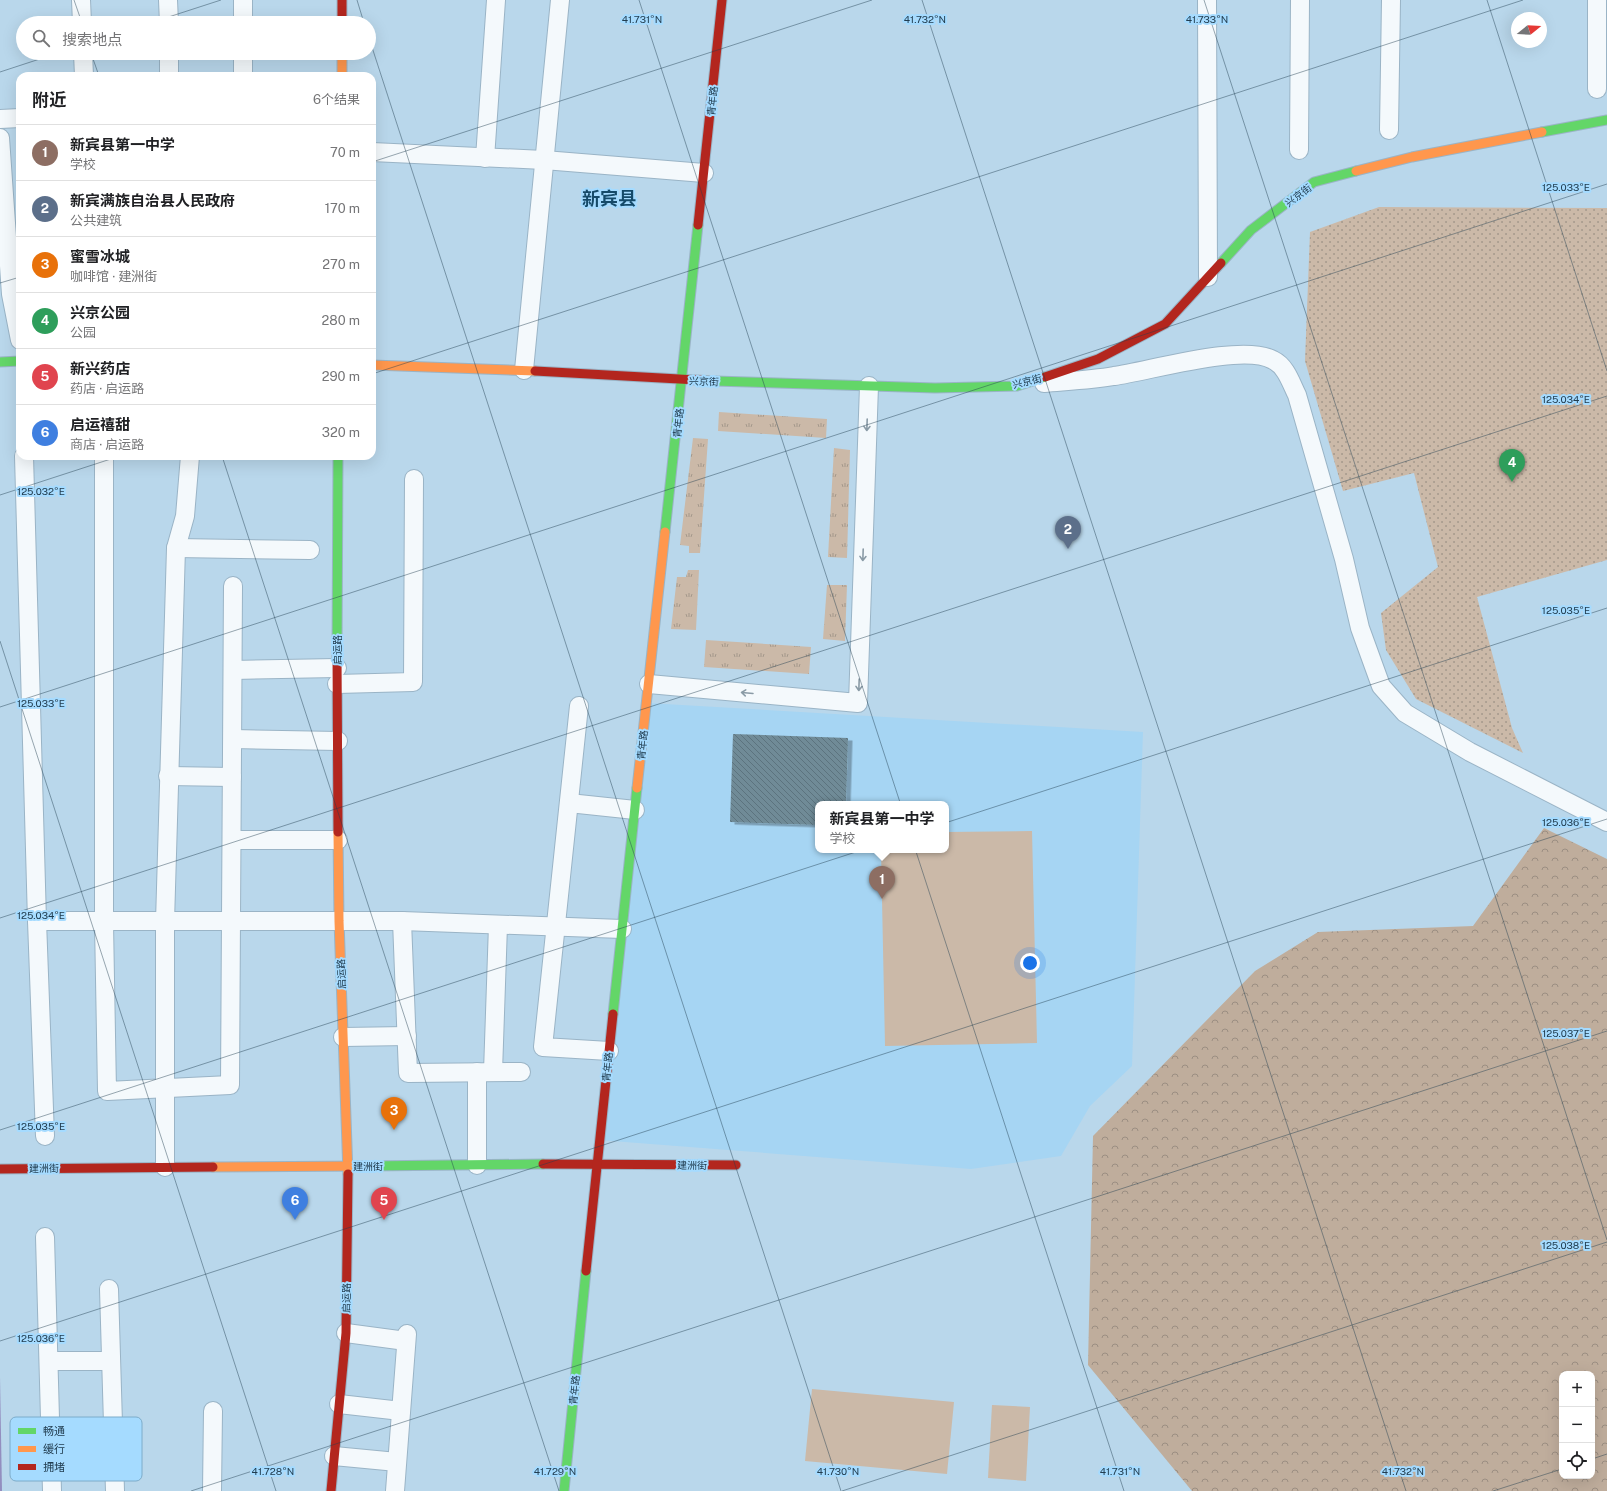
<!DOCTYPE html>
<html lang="zh">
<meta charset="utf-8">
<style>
:root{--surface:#fff;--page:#f2f2f2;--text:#202124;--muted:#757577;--line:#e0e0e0;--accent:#567386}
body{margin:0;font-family:"Public Sans","Noto Sans SC",sans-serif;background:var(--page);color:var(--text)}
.controls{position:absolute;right:12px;bottom:12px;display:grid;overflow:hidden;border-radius:8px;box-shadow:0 4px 16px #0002}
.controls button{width:36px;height:36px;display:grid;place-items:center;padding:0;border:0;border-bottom:1px solid var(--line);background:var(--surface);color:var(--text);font:20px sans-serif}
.compass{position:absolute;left:1511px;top:12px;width:36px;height:36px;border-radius:50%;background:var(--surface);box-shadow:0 4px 16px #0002;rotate:72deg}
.you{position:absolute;left:1030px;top:963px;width:14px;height:14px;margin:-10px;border:3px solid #fff;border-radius:50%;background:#1a73e8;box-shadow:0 0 0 6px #1a73e833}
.badge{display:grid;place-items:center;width:26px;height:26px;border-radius:50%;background:var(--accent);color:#fff;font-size:13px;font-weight:700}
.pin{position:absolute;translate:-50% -33px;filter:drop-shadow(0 1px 2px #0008)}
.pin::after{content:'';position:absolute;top:21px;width:14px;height:12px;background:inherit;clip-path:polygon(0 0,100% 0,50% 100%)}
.popup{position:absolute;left:815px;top:801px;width:134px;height:52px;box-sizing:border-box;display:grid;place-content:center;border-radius:8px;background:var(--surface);filter:drop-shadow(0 1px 3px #0005);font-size:13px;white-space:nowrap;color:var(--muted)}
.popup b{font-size:15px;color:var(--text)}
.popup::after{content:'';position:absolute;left:50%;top:100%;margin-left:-8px;border:8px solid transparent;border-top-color:var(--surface)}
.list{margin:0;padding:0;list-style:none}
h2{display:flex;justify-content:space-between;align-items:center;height:52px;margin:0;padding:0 16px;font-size:17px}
h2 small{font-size:13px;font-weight:400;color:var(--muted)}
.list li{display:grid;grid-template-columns:26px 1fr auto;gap:12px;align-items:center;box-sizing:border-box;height:56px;padding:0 16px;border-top:1px solid var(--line)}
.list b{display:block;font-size:15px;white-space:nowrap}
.list p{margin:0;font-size:13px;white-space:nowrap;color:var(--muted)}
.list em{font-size:13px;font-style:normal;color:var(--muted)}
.icon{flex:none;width:22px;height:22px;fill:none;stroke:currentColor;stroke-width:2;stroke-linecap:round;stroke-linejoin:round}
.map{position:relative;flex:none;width:1607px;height:1491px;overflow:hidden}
.search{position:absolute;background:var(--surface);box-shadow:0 4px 16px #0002;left:16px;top:16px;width:360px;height:44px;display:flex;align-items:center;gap:10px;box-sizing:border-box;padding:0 14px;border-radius:22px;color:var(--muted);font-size:15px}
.panel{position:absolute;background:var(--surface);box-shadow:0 4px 16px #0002;left:16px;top:72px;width:360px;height:388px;border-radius:12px}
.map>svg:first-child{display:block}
</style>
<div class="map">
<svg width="1607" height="1491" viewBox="0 0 1607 1491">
<defs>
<pattern id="grass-tufts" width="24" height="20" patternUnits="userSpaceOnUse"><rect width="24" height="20" fill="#cbb9a8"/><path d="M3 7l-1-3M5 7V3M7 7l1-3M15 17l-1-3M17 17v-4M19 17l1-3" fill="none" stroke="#a4988b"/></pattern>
<pattern id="forest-crowns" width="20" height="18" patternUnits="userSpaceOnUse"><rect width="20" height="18" fill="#bfad9c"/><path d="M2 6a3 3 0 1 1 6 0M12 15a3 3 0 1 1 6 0" fill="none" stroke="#9b8e82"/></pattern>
<pattern id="park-dots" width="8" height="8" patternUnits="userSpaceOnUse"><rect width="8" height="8" fill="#cbb9a8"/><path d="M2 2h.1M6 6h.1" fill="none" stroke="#a4988b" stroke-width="1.8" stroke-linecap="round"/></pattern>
<pattern id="water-ripples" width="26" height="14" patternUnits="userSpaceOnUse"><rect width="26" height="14" fill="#938ebf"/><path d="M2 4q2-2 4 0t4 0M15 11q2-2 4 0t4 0" fill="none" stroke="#78759e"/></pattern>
<pattern id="building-back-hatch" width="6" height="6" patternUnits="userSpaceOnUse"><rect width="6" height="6" fill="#6f8b97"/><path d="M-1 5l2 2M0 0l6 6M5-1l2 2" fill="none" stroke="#5b737e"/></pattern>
<filter id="shadow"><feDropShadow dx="4.5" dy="2.5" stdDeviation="0" flood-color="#0004"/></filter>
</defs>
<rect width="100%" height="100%" fill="#b9d7eb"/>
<path fill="#a6d5f3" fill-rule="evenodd" d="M647 703 1143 732 1132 1066 1090 1106 1061 1156 971 1169 599 1140ZM818 804H946V850H818Z"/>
<g fill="url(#grass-tufts)">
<path d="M719 412 827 419 826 438 718 431Z"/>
<path d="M693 438 708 439 700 553H689V546L680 545Z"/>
<path d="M834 448 850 450 847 558 828 557Z"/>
<path d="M688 570H699L696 630 671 629 677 577H686Z"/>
<path d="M827 585H847L845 641 823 639Z"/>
<path d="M706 640 811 647 809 674 704 667Z"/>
</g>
<path fill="url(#forest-crowns)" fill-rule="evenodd" d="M1544 828 1607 859V1491H1192L1088 1365 1093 1136 1255 971 1318 932 1473 926ZM1562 1374H1592V1476H1562Z"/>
<path fill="url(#park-dots)" d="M1379 207 1607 208V560L1477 597 1512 728 1523 753 1416 699 1386 650 1381 613 1438 567 1414 473 1343 491 1305 361 1310 232Z"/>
<g fill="#cbb9a8">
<path d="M1032 831 1037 1043 885 1046 881 850H946V832Z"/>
<path d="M812 1389 954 1402 947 1474 805 1461Z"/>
<path d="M992 1405 1030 1407 1026 1481 988 1478Z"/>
</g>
<path fill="url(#water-ripples)" d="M0 1377 2 1491H0Z"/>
<path fill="url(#building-back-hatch)" filter="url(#shadow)" d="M733 734 848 738 846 804H818V825L730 822Z"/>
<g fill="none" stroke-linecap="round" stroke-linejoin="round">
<defs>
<g id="street">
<path d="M81 0 82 23"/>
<path d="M168 0 169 23"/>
<path d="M243 0V23"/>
<path d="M1207 0 1208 277"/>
<path d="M83 53 84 76"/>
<path d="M169 53V76"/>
<path d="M243 53V76"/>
<path d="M1597 89V0"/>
<path d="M0 119 20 118"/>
<path d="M1389 130 1391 0"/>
<path d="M0 138 11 294 20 340"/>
<path d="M1299 150 1300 0"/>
<path d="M372 152 544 160 704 173"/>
<path d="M485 158 496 0"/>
<path d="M524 370 560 0"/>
<path d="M1044 383C1067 381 1091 380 1114 376 1150 371 1243 343 1273 360 1286 366 1291 383 1297 395L1344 559 1360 628 1381 686 1405 713 1470 752 1607 822"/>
<path d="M24 456 37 921 45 1136"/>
<path d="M104 456V923L107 1091 230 1085 233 586"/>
<path d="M176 548 310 550"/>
<path d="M233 670 337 668"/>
<path d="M337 684 413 682 414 479"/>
<path d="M649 684 858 703 869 386"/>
<path d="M579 706 543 1047 609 1051"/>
<path d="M233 739 338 741"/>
<path d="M168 776 232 777"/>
<path d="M569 803 635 810"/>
<path d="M232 840H338"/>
<path d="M37 921H402L622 929"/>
<path d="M402 921 408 1073 521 1072"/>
<path d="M343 1037 407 1036"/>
<path d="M493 1072 498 925"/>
<path d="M477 1165V1072"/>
<path d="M165 1167V922L176 548 185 516 190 456"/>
<path d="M45 1237 52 1491"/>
<path d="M109 1289 115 1491"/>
<path d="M346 1333 406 1341"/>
<path d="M49 1361H111"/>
<path d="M339 1404 401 1411"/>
<path d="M51 1456 114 1454"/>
<path d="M334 1456 397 1462"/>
<path d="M212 1491 213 1411"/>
<path d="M395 1491 407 1334"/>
</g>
<g id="fast">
<path d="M1542 132 1607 120"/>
<path d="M1221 263 1251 230 1314 182 1356 171"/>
<path d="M0 362 20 361"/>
<path d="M715 381 935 388 1017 386 1045 377"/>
<path d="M665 532 698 225"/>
<path d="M337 653 338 456"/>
<path d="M613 1014 637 788"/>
<path d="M367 1166 543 1164"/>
<path d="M564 1491 586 1271"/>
</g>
<g id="slow">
<path d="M342 53V76"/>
<path d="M1356 171 1412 157 1542 132"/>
<path d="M372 365 535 371"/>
<path d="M637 788 665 532"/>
<path d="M338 832 339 921 348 1174"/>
<path d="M213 1167 367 1166"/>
</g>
<g id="jam">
<path d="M342 0V23"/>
<path d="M698 225 722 0"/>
<path d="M535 371 715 381"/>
<path d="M1045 377 1098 359 1165 324 1221 263"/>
<path d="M337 653 338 832"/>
<path d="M543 1164 736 1165"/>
<path d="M0 1169 213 1167"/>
<path d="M586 1271 613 1014"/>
<path d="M331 1491 346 1333 348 1174"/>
</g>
</defs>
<use href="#street" stroke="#9ab4c6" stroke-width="20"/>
<use href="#fast" stroke="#9ab4c6" stroke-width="11"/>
<use href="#slow" stroke="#9ab4c6" stroke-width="11"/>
<use href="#jam" stroke="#9ab4c6" stroke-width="11"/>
<use href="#street" stroke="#f4f9fc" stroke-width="18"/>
<use href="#fast" stroke="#63d668" stroke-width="9"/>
<use href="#slow" stroke="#ff974d" stroke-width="9"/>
<use href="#jam" stroke="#b3261e" stroke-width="9"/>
</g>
<defs><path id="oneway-shaft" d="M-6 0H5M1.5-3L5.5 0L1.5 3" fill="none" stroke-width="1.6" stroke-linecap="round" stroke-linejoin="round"/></defs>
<g stroke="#8a9ba6">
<use href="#oneway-shaft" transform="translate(867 425) rotate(92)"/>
<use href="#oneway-shaft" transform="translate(863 555) rotate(92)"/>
<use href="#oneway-shaft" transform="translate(859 685) rotate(92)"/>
<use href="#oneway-shaft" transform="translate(747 693) rotate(-175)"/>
</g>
<path fill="none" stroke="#213d50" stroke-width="1" stroke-opacity="0.45" d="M74 0 82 23M357 0 364 23M639 0 1124 1491M922 0 1406 1491M1204 0 1607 1240M1487 0 1607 371M150 23 221 0M369 38 841 1491M91 53 99 76M0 72 58 53M372 162 872 0M0 283 20 277M372 374 1523 0M222 456 559 1491M0 495 120 456M0 641 276 1491M0 707 1607 184M0 918 1607 396M0 1130 1607 608M0 1341 1607 819M1592 1459 1607 1454M191 1491 1607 1031M842 1491 1607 1242M1493 1491 1562 1469"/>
<g text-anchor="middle" stroke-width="4" stroke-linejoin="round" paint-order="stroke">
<g font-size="10" fill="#213d50" stroke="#a5dbff">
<text transform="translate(712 101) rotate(-84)" y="4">青年路</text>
<text transform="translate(1298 195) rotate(-37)" y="4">兴京街</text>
<text transform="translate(704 381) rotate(2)" y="4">兴京街</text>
<text transform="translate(1027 381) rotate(-14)" y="4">兴京街</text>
<text transform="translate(678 423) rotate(-84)" y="4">青年路</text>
<text transform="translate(337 650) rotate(-90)" y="4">启运路</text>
<text transform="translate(642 745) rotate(-84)" y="4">青年路</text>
<text transform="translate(341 974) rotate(-92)" y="4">启运路</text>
<text transform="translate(607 1067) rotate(-84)" y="4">青年路</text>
<text transform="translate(692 1165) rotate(1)" y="4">建洲街</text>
<text x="368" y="1170">建洲街</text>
<text transform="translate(44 1168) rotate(-1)" y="4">建洲街</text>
<text transform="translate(346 1298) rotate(-89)" y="4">启运路</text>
<text transform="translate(574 1390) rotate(-84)" y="4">青年路</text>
</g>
<g font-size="18" font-weight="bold" fill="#154a69" stroke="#a5dbff">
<text x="609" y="205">新宾县</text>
</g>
</g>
<rect x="10" y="1417" width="132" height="64" rx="6" fill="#a5dbff" stroke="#7dacca" stroke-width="1"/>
<rect x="18" y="1428" width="18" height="6" fill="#63d668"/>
<rect x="18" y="1446" width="18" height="6" fill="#ff974d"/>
<rect x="18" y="1464" width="18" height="6" fill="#b3261e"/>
<g font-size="11" fill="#213d50">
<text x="43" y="1435">畅通</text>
<text x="43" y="1453">缓行</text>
<text x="43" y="1471">拥堵</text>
</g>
<g font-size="10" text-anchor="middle" fill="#213d50" stroke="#a5dbff" stroke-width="4" stroke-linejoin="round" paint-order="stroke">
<text x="642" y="23">41.731°N</text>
<text x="925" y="23">41.732°N</text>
<text x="1207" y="23">41.733°N</text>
<text x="1566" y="191">125.033°E</text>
<text x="1566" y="403">125.034°E</text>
<text x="41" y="495">125.032°E</text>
<text x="1566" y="614">125.035°E</text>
<text x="41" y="707">125.033°E</text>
<text x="1566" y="826">125.036°E</text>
<text x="41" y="919">125.034°E</text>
<text x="1566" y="1037">125.037°E</text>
<text x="41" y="1130">125.035°E</text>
<text x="1566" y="1249">125.038°E</text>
<text x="41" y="1342">125.036°E</text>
<text x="273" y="1475">41.728°N</text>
<text x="555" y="1475">41.729°N</text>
<text x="838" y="1475">41.730°N</text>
<text x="1120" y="1475">41.731°N</text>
<text x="1403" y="1475">41.732°N</text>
</g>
</svg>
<div class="controls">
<button>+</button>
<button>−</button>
<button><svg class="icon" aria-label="locate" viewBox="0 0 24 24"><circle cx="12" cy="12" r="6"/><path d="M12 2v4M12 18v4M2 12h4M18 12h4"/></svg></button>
</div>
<svg class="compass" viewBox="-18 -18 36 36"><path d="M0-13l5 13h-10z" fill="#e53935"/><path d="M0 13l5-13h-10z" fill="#757577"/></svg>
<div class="you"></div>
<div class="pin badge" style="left:882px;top:899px;background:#8d6e63">1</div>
<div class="popup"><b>新宾县第一中学</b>学校</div>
<div class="pin badge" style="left:1068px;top:549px;background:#5c6f8a">2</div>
<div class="pin badge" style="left:394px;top:1130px;background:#e8710a">3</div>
<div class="pin badge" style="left:1512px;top:482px;background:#2e9e5b">4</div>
<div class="pin badge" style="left:384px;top:1220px;background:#e0444e">5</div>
<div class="pin badge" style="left:295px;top:1220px;background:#3f7fe0">6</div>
<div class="search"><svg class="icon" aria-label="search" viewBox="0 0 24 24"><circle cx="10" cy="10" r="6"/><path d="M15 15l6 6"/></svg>搜索地点</div>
<section class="panel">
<h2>附近<small>6个结果</small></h2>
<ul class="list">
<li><span class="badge" style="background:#8d6e63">1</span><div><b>新宾县第一中学</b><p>学校</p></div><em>70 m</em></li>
<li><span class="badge" style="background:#5c6f8a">2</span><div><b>新宾满族自治县人民政府</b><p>公共建筑</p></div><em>170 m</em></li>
<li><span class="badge" style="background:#e8710a">3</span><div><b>蜜雪冰城</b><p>咖啡馆 · 建洲街</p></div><em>270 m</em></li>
<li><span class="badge" style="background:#2e9e5b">4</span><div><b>兴京公园</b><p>公园</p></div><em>280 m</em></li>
<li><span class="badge" style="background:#e0444e">5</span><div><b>新兴药店</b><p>药店 · 启运路</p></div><em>290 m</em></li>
<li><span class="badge" style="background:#3f7fe0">6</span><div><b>启运禧甜</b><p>商店 · 启运路</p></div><em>320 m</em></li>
</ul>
</section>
</div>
